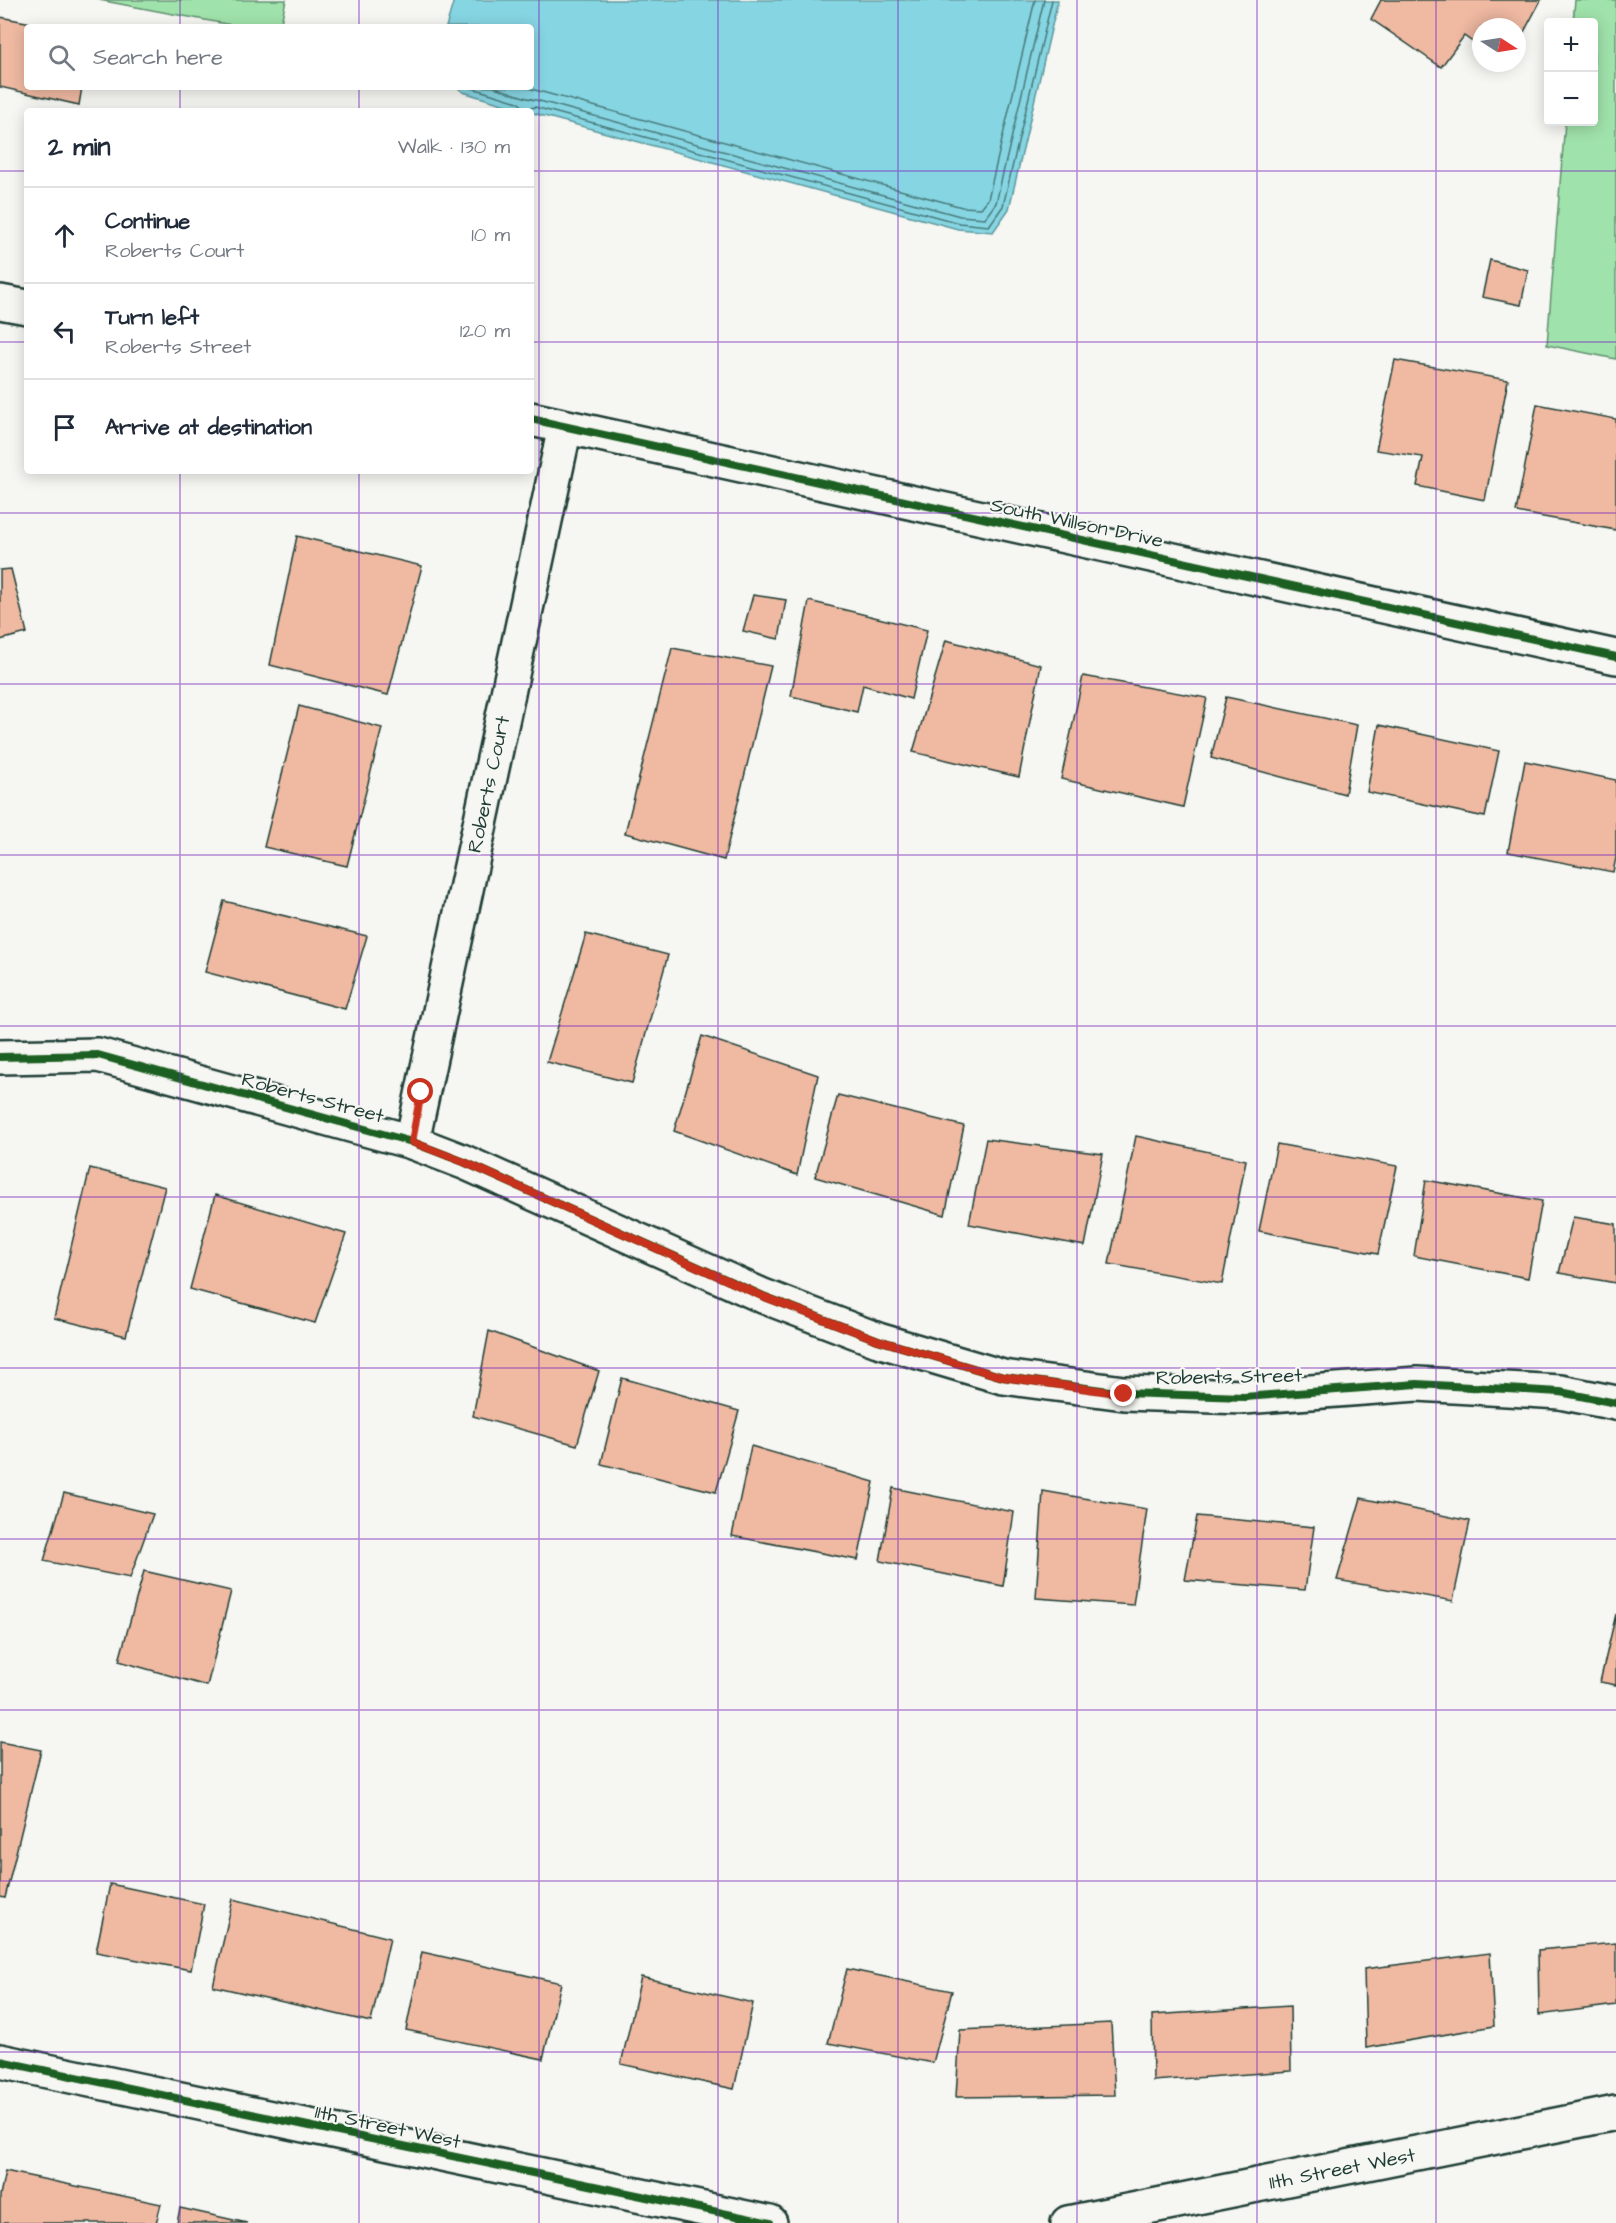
<!DOCTYPE html>
<meta charset="utf-8">
<style>
:root{--surface:#fff;--page:#f2f2f3;--text:#1f2937;--muted:#747a83;--line:#e0e1e3}
body{margin:0;font-family:"Architects Daughter",sans-serif;background:var(--page);color:var(--text)}
.controls{position:absolute;right:18px;top:18px;display:grid;overflow:hidden;border-radius:6px;box-shadow:0 3px 15px #0003}
.controls button{width:54px;height:54px;display:grid;place-items:center;padding:0;border:0;border-bottom:2px solid var(--line);background:var(--surface);color:var(--text);font:30px sans-serif}
.compass{position:absolute;left:1472px;top:18px;width:54px;height:54px;border-radius:50%;background:var(--surface);box-shadow:0 3px 15px #0003;rotate:102deg}
.stop{position:absolute;width:18px;height:18px;margin:-14px;border:4px solid #c8321e;border-radius:50%;background:#fff}
.stop.end{background:#c8321e;border-color:#fff;box-shadow:0 2px 6px #0008}
.list{margin:0;padding:0;list-style:none}
h2{display:flex;justify-content:space-between;align-items:center;height:78px;margin:0;padding:0 24px;font-size:26px}
h2 small{font-size:20px;font-weight:400;color:var(--muted)}
.list li{display:grid;grid-template-columns:39px 1fr auto;gap:18px;align-items:center;box-sizing:border-box;height:96px;padding:0 24px;border-top:2px solid var(--line)}
.list b{display:block;font-size:22px;white-space:nowrap}
.list p{margin:0;font-size:20px;white-space:nowrap;color:var(--muted)}
.list em{font-size:20px;font-style:normal;color:var(--muted)}
.icon{flex:none;width:33px;height:33px;fill:none;stroke:currentColor;stroke-width:2;stroke-linecap:round;stroke-linejoin:round}
.map{position:relative;flex:none;width:1616px;height:2223px;overflow:hidden}
.search{position:absolute;background:var(--surface);box-shadow:0 3px 15px #0003;left:24px;top:24px;width:510px;height:66px;display:flex;align-items:center;gap:15px;box-sizing:border-box;padding:0 21px;border-radius:6px;color:var(--muted);font-size:22px}
.panel{position:absolute;background:var(--surface);box-shadow:0 3px 15px #0003;left:24px;top:108px;width:510px;height:366px;border-radius:6px}
.map>svg:first-child{display:block}
</style>
<div class="map">
<svg width="1616" height="2223" viewBox="0 0 1616 2223">
<rect width="100%" height="100%" fill="#f6f6f2"/>
<filter id="ink" filterUnits="userSpaceOnUse"><feTurbulence type="fractalNoise" baseFrequency=".0167" numOctaves="2"/><feDisplacementMap in="SourceGraphic" scale="12" xChannelSelector="R" yChannelSelector="G"/><feConvolveMatrix kernelMatrix="1 2 1 2 8 2 1 2 1" color-interpolation-filters="sRGB"/></filter>
<g filter="url(#ink)">
<g fill="#a0e2ab" stroke="#609070" stroke-width="1.5">
<path d="M99 0H286L280 27H242Z"/>
<path d="M1575 0H1616V359L1547 345 1565 122H1594V22H1573Z"/>
</g>
<path fill="#86d5e2" stroke="#5d989c" stroke-width="1.5" d="M454 0H1058L1009 209 993 232 958 229 522 110 463 92 457 87H531V27H446Z"/>
<g fill="none" stroke-linecap="round" stroke-linejoin="round">
<g stroke="#487a7a" stroke-width="1.5">
<path d="M469 87 518 102 525 109 535 107 959 223 989 226 1003 206 1052 0"/>
<path d="M494 87C508 91 523 98 536 100L960 216 985 218 996 203 1044 0"/>
<path d="M524 87 962 207 981 208 988 199 1035 0"/>
</g>
</g>
<g fill="#efb9a2" stroke="#1f3d34" stroke-width="1.5">
<path d="M1381 0H1541L1517 45V27H1481V48L1464 36 1441 67 1371 19Z"/>
<path d="M0 17 52 27H27V87H82L79 105 0 87Z"/>
<path d="M1490 260 1528 270 1521 305 1482 297Z"/>
<path d="M1395 360 1508 380 1485 500 1417 486 1423 457 1376 450Z"/>
<path d="M1537 404 1616 419V530L1516 512Z"/>
<path d="M297 536 422 566 388 695 270 665Z"/>
<path d="M11 569 27 633 0 640V570Z"/>
<path d="M753 595 786 600 779 639 743 631Z"/>
<path d="M809 601 927 630 911 699 863 685 857 712 791 696Z"/>
<path d="M946 640 1041 665 1019 777 913 752Z"/>
<path d="M672 648 771 666 724 860 625 833Z"/>
<path d="M1083 676 1207 698 1183 807 1061 779Z"/>
<path d="M1226 697 1357 725 1345 794 1211 758Z"/>
<path d="M299 706 382 728 347 866 264 847Z"/>
<path d="M1379 725 1499 751 1485 817 1367 792Z"/>
<path d="M1525 761 1616 780V858L1613 872 1508 852Z"/>
<path d="M224 901 367 936 345 1009 205 972Z"/>
<path d="M586 934 668 955 632 1083 547 1062Z"/>
<path d="M702 1036 818 1075 797 1175 674 1131Z"/>
<path d="M838 1095 964 1126 945 1215 815 1177Z"/>
<path d="M1136 1136 1246 1160 1222 1284 1109 1264Z"/>
<path d="M986 1139 1103 1154 1085 1246 969 1224Z"/>
<path d="M1277 1144 1397 1166 1378 1254 1259 1231Z"/>
<path d="M90 1168 165 1187 126 1336 54 1318Z"/>
<path d="M1426 1180 1542 1201 1528 1278 1414 1256Z"/>
<path d="M215 1195 346 1234 315 1323 190 1289Z"/>
<path d="M1573 1217 1616 1224V1283L1559 1273Z"/>
<path d="M489 1331 599 1371 577 1445 473 1416Z"/>
<path d="M622 1378 739 1411 716 1492 601 1464Z"/>
<path d="M751 1446 874 1482 858 1560 732 1536Z"/>
<path d="M893 1488 1014 1512 1003 1586 880 1561Z"/>
<path d="M1043 1491 1147 1509 1133 1605 1036 1598Z"/>
<path d="M64 1493 153 1514 130 1578 44 1561Z"/>
<path d="M1361 1498 1470 1521 1453 1601 1337 1580Z"/>
<path d="M1197 1516 1314 1527 1305 1590 1185 1580Z"/>
<path d="M144 1571 231 1591 207 1686 119 1661Z"/>
<path d="M1616 1614V1685L1600 1682Z"/>
<path d="M0 1742 41 1750 5 1898 0 1897Z"/>
<path d="M110 1884 204 1904 191 1970 96 1952Z"/>
<path d="M233 1899 390 1938 371 2022 213 1986Z"/>
<path d="M1616 1943V2005L1539 2015 1538 1950Z"/>
<path d="M422 1952 561 1983 543 2059 406 2030Z"/>
<path d="M1490 1953 1494 2026 1366 2048 1364 1969Z"/>
<path d="M847 1969 952 1991 933 2063 828 2043Z"/>
<path d="M641 1977 753 2003 734 2089 621 2064Z"/>
<path d="M1290 2006 1291 2071 1153 2081 1152 2015Z"/>
<path d="M1111 2023 1115 2095 956 2097 960 2030Z"/>
<path d="M5 2171 161 2204 156 2223H0V2195Z"/>
<path d="M180 2208 247 2223H177Z"/>
</g>
<g fill="none" stroke-linecap="round" stroke-linejoin="round">
<defs>
<g id="minor">
<path d="M0 302 27 307"/>
<path d="M531 419 1616 657"/>
<path d="M0 1057 98 1055 412 1142 464 1162 763 1296 878 1340 1003 1377 1124 1393 1244 1397 1417 1384 1560 1392 1616 1403"/>
<path d="M412 1142 565 427"/>
<path d="M0 2061 770 2223"/>
<path d="M1068 2223 1616 2113"/>
</g>
</defs>
<use href="#minor" stroke="#1f3d34" stroke-width="38"/>
<use href="#minor" stroke="#f6f6f2" stroke-width="33"/>
<defs>
<g id="cycleway">
<path d="M531 419 1616 657"/>
<path d="M0 1057 98 1055 412 1142 464 1162 763 1296 878 1340 1003 1377 1124 1393 1244 1397 1417 1384 1560 1392 1616 1403"/>
<path d="M0 2061 770 2223"/>
</g>
</defs>
<use href="#cycleway" stroke="#f6f6f2" stroke-width="11"/>
<use href="#cycleway" stroke="#1b5e20" stroke-width="8"/>
</g>
</g>
<g fill="none" stroke-linecap="round" stroke-linejoin="round" filter="url(#ink)">
<path stroke="#c8321e" stroke-width="8" d="M421 1092 412 1142 464 1162 762 1296 878 1340 1003 1377 1124 1394"/>
</g>
<path fill="none" stroke="#7b2cbf" stroke-width="1.5" stroke-opacity="0.55" d="M180 0V27M359 0V27M539 0V2223M718 0V2223M898 0V2223M1077 0V2223M1257 0V2223M1436 0V2223M180 87V111M359 87V111M0 171H27M531 171H1616M0 342H27M531 342H1616M180 471V2223M359 471V2223M0 513H1616M0 684H1616M0 855H1616M0 1026H1616M0 1197H1616M0 1368H1616M0 1539H1616M0 1710H1616M0 1881H1616M0 2052H1616"/>
<g text-anchor="middle" stroke-width="4.5" stroke-linejoin="round" paint-order="stroke">
<g font-size="20" fill="#1f3d34" stroke="#f6f6f2">
<text transform="translate(1077 522) rotate(12)" y="7">South Willson Drive</text>
<text transform="translate(488 784) rotate(-78)" y="7">Roberts Court</text>
<text transform="translate(313 1097) rotate(15)" y="7">Roberts Street</text>
<text transform="translate(1229 1376) rotate(-1)" y="7">Roberts Street</text>
<text transform="translate(388 2126) rotate(12)" y="7">11th Street West</text>
<text transform="translate(1342 2168) rotate(-11)" y="7">11th Street West</text>
</g>
</g>
</svg>
<div class="controls">
<button>+</button>
<button>−</button>
</div>
<svg class="compass" viewBox="-18 -18 36 36"><path d="M0-13l5 13h-10z" fill="#e53935"/><path d="M0 13l5-13h-10z" fill="#747a83"/></svg>
<div class="stop" style="left:421px;top:1092px"></div>
<div class="stop end" style="left:1124px;top:1394px"></div>
<div class="search"><svg class="icon" aria-label="search" viewBox="0 0 24 24"><circle cx="10" cy="10" r="6"/><path d="M15 15l6 6"/></svg>Search here</div>
<section class="panel">
<h2>2 min<small>Walk · 130 m</small></h2>
<ul class="list">
<li><svg class="icon" aria-label="ahead" viewBox="0 0 24 24"><path d="M12 20V5M6 11l6-6 6 6"/></svg><div><b>Continue</b><p>Roberts Court</p></div><em>10 m</em></li>
<li><svg class="icon" aria-label="left" viewBox="0 0 24 24"><path d="M17 20v-9H6M10 6l-5 5 5 5"/></svg><div><b>Turn left</b><p>Roberts Street</p></div><em>120 m</em></li>
<li><svg class="icon" aria-label="arrive" viewBox="0 0 24 24"><path d="M6 21V4h12l-3 4 3 4H6"/></svg><div><b>Arrive at destination</b></div></li>
</ul>
</section>
</div>
